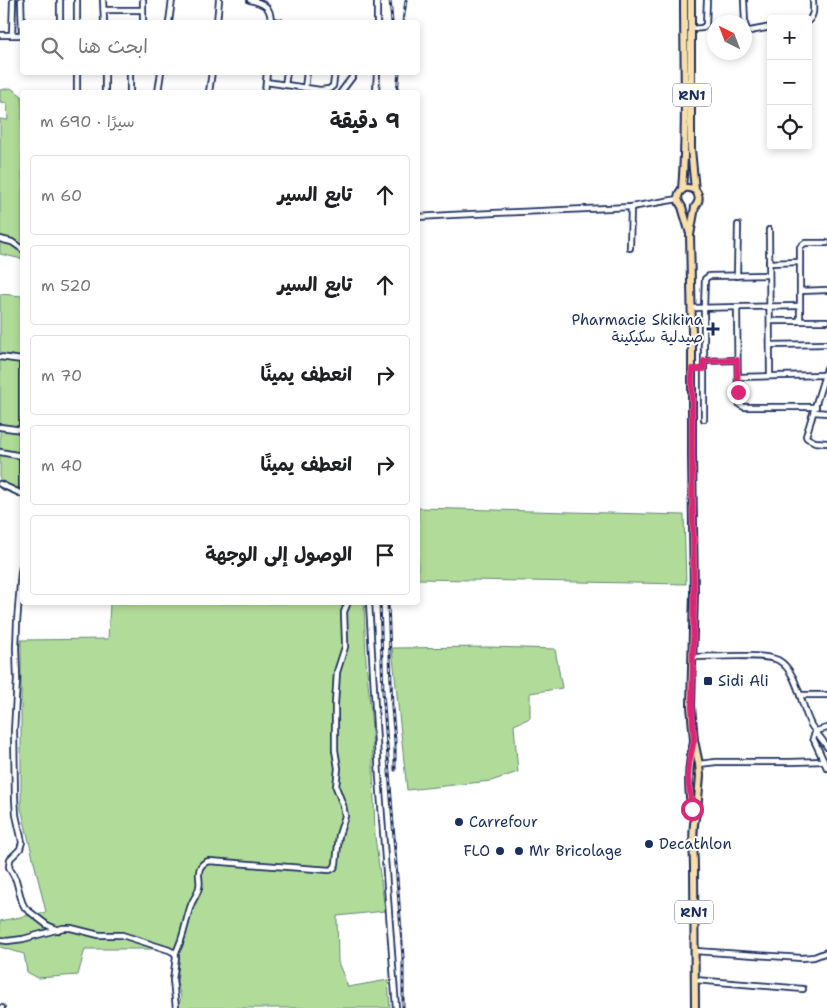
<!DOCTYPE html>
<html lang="ar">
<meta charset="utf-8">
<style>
:root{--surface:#fff;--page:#f2f2f2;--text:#202124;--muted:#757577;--line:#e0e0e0}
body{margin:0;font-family:"Shantell Sans","Playpen Sans Arabic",sans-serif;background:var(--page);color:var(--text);direction:rtl}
.controls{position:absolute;right:15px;top:15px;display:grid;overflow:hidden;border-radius:5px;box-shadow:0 2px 8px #0003}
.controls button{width:45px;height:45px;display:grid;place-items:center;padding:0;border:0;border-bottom:1px solid var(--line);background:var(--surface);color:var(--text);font:25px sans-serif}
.compass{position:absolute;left:707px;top:15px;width:45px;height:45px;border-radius:50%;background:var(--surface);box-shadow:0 2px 8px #0003;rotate:318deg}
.stop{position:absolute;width:15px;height:15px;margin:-11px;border:4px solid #db2777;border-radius:50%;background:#fff}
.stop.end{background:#db2777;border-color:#fff;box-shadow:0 1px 5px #0008}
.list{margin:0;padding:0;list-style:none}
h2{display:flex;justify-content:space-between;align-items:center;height:65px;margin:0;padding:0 20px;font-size:21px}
h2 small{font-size:16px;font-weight:400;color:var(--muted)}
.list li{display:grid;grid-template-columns:32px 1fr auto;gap:15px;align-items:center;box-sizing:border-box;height:80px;margin:0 10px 10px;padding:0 10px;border:1px solid var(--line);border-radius:5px}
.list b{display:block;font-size:19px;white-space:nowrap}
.list em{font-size:16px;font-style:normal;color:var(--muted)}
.icon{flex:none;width:28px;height:28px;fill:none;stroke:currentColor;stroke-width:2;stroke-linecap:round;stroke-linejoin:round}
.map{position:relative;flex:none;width:827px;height:1008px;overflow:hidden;direction:ltr}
.search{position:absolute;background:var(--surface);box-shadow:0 2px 8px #0003;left:20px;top:20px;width:400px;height:55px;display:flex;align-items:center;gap:12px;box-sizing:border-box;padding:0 18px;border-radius:5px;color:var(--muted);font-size:19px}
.panel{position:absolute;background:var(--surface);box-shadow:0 2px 8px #0003;left:20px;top:90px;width:400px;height:515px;border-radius:5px;direction:rtl}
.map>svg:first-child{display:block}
</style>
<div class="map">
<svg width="827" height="1008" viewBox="0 0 827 1008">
<rect width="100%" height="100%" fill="#fff"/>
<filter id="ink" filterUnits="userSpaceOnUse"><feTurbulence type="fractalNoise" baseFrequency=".02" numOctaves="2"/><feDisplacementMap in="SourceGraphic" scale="10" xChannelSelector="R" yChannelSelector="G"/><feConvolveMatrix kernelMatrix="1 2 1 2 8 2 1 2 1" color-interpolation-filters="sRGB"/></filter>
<g filter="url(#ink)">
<g fill="#b1db98" stroke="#66857b">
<path d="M11 88 22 96V259L0 254V119L8 120 7 103 0 102V90Z"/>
<path d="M0 294 22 296V497L0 489Z"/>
<path d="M418 508 684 515 686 584 418 579Z"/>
<path d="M110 603H364L366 660 372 728 375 837 385 911 337 916 338 962 348 987 388 980 390 1008H178L181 997 177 983 180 949H85L78 975 38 978 27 972 24 954 0 947V921L46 912 21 808V640L108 639Z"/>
<path d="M490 647 555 649 562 688 530 693V718L514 725 518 772 491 781 407 790 392 648Z"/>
</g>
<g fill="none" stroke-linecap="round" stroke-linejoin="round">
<defs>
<g id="street">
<path d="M21 0 22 35"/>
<path d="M60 0V22"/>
<path d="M103 0 104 22"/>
<path d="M143 0V22"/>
<path d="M250 0C264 3 271 7 271 22"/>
<path d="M744 0 745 24 747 30 750 31 771 27"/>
<path d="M104 10H143"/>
<path d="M271 21 280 22"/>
<path d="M808 21C815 15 813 8 813 0"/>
<path d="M77 22V0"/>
<path d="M169 22 172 0"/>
<path d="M217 22 219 0"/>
<path d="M377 22V0"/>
<path d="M691 29 702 28 706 25 707 0"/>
<path d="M0 35H22"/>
<path d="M12 35 13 0"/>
<path d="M77 72V92"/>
<path d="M105 72V92"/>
<path d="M266 82 320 90 329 89 333 86 335 72"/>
<path d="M285 85 287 72"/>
<path d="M305 88 307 72"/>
<path d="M130 92V72"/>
<path d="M158 92 161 72"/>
<path d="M209 92 212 72"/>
<path d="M265 92 267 72"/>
<path d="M341 92 353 76"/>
<path d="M376 92 377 72"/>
<path d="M418 217 451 215 631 207 678 199"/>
<path d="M769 230 770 376"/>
<path d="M0 239 12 242 22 249"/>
<path d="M630 248 631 207"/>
<path d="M769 263 800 262"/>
<path d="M737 276 738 225"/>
<path d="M800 291 827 290"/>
<path d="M691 308 800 306"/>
<path d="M737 308 738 401 740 405 744 407H816"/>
<path d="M770 321H827"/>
<path d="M800 321V247L805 243H827"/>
<path d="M770 345 827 344"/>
<path d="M0 357 22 360"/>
<path d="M22 360V487"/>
<path d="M704 361 737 360"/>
<path d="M827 368 806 436 807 438 815 442 827 443"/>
<path d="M738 377 825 375"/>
<path d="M814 412 827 413"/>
<path d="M704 419V308L705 279 709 276 769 275"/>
<path d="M0 427 22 430"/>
<path d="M0 452 22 456"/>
<path d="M0 484 22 494"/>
<path d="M22 567 21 572 17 622 16 648 17 680 14 731 15 799 16 815 22 842 20 849 10 859 9 867 16 880 22 902 25 908 47 925 58 930"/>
<path d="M369 602 379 777 396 1008"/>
<path d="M693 657C712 657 763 653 778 660 798 671 801 707 811 725 816 733 823 740 827 747"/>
<path d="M800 695H827"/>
<path d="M827 728 816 731 813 738 827 768"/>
<path d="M699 764 716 762H791L824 761"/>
<path d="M0 940 7 941 23 939 63 928H71L99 935H122L169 950 175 953 176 957 173 980 176 1008"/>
<path d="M695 951 802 958 814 957 827 952"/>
<path d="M175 954C184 939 185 922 191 905 193 899 198 894 199 887 201 881 197 875 200 868 202 864 205 862 209 861L330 870 334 868 336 864 339 835 345 816 343 805 336 787 338 768 335 750V704L337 672 345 647V641L344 612 348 602"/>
<path d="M695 980 803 989"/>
<path d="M0 1008H2"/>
</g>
<g id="primary">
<path d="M691 0V149L695 190C700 196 700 201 695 207L690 235 692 331V456L694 592 691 706 694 740 699 764 700 776 697 811C691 825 694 853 694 869 694 915 695 962 695 1008"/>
<path d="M682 190C687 127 684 63 684 0"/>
<path d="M690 234 682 207C673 195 682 183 695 190"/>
<path d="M694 742C689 761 688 778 690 797 691 804 691 810 694 817"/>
</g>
</defs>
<use href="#street" stroke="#1b2f5e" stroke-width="8"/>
<use href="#primary" stroke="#1b2f5e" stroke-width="10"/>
<use href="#street" stroke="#fff" stroke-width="4.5"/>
<use href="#primary" stroke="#f8deab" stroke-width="6"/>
<defs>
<g id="rail">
<path d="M390 0 392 22"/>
<path d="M403 22 406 0"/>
<path d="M397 92 399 72"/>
<path d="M380 602 383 692 403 957V1008"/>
<path d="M388 602 392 708 395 741V770"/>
</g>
</defs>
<use href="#rail" stroke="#1b2f5e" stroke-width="3"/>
<use href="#rail" stroke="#fff" stroke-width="1" stroke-dasharray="4" stroke-linecap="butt"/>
</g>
</g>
<g fill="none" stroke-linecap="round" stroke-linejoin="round" filter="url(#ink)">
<path stroke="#db2777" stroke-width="6" d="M692 809 688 778 689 764 694 740 692 706 694 592 692 456V369H704V361L737 360 738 392"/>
</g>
<g fill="#1b2f5e" stroke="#fff" stroke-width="2">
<path d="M710.5 321.5h5v5h5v5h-5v5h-5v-5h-5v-5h5z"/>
<rect x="703" y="676" width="10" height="10" rx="2.5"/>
<circle cx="459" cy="822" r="5"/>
<circle cx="649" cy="844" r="5"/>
<circle cx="500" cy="851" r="5"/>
<circle cx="519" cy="851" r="5"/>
</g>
<g text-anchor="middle" stroke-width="4" stroke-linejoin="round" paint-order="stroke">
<g fill="#fff" stroke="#5f6d8e" stroke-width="1">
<rect x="673" y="83.5" width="38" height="23" rx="4"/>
<rect x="675" y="900.5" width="38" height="23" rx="4"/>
</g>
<g font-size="14" font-weight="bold" fill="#1b2f5e">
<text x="692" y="100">RN1</text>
<text x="694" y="917">RN1</text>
</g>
<g font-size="15" fill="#1b2f5e" stroke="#fff" text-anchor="start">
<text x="703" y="325" text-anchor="end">Pharmacie Skikina<tspan x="703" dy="17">صيدلية سكيكينة</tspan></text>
<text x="718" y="686">Sidi Ali</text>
<text x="469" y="827">Carrefour</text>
<text x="659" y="849">Decathlon</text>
<text x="490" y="856" text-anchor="end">FLO</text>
<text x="529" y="856">Mr Bricolage</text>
</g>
</g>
</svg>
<div class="controls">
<button>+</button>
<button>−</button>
<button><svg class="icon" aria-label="locate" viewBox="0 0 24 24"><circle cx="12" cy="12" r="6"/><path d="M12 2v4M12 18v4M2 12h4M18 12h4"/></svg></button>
</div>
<svg class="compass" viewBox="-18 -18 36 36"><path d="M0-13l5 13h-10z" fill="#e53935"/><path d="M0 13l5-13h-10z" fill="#757577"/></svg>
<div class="stop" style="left:692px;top:809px"></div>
<div class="stop end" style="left:738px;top:392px"></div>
<div class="search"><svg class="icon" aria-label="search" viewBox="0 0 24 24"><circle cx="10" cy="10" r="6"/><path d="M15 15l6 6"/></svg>ابحث هنا</div>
<section class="panel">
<h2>9 دقيقة<small>سيرًا · 690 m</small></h2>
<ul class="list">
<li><svg class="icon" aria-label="ahead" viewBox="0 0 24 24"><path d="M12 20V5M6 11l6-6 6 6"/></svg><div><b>تابع السير</b></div><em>60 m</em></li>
<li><svg class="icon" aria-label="ahead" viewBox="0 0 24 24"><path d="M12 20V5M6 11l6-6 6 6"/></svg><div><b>تابع السير</b></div><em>520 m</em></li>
<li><svg class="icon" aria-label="right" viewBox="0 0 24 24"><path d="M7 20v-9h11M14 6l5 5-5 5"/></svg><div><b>انعطف يمينًا</b></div><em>70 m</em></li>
<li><svg class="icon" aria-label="right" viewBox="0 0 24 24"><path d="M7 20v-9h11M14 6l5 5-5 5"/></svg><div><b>انعطف يمينًا</b></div><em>40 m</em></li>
<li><svg class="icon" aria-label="arrive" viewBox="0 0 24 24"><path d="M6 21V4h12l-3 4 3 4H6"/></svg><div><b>الوصول إلى الوجهة</b></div></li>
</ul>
</section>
</div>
